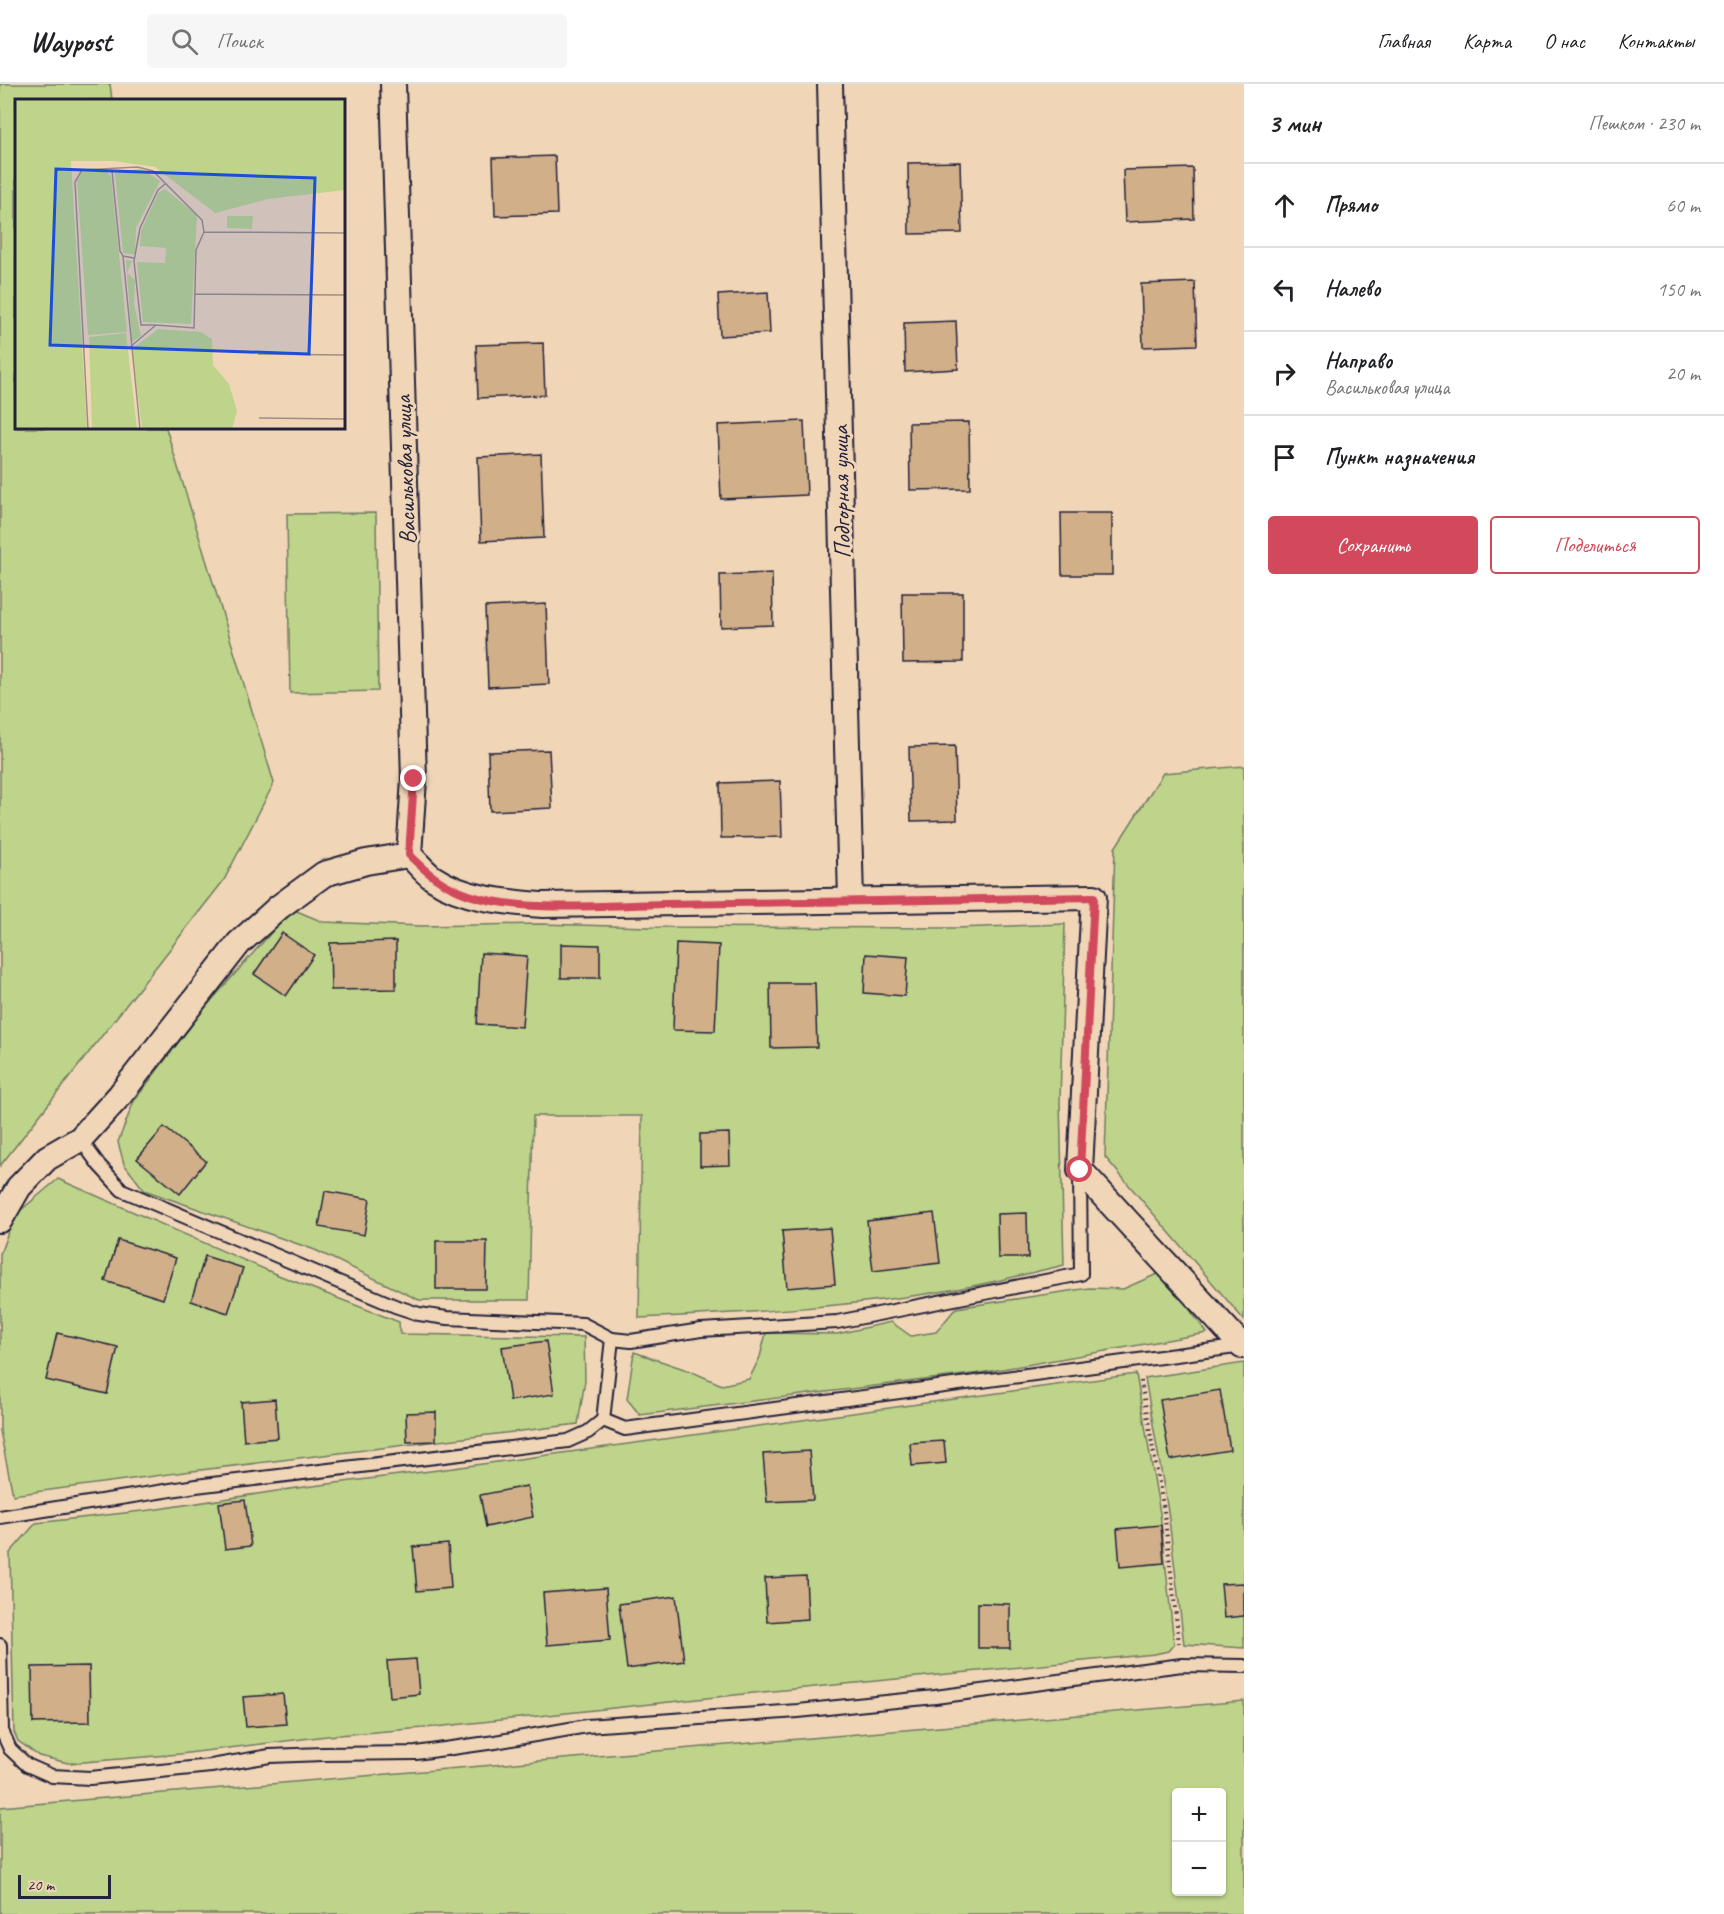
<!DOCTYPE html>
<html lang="ru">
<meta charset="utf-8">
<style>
:root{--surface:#fff;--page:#f6f6f6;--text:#202124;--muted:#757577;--line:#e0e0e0;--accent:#d1495b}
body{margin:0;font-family:Caveat,sans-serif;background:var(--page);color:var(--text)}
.controls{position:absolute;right:18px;bottom:18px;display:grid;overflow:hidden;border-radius:6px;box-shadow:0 2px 4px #0004}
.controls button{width:54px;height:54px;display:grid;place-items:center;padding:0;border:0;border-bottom:2px solid var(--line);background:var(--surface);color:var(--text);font:30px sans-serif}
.scale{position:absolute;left:18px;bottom:15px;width:93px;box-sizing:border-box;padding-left:6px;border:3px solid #22223b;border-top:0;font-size:16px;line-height:21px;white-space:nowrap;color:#22223b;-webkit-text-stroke:4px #f1d5b7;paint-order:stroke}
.stop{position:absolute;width:18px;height:18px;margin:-14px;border:4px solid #d1495b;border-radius:50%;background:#fff}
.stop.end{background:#d1495b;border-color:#fff;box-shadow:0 2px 6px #0008}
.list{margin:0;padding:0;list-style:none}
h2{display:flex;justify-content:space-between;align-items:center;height:78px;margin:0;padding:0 24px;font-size:26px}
h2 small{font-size:20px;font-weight:400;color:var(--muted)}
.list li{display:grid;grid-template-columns:39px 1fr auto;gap:18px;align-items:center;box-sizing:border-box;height:84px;padding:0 24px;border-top:2px solid var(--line)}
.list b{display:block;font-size:22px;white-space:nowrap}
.list p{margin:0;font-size:20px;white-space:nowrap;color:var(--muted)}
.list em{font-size:20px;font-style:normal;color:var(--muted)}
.actions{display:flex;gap:12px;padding:18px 24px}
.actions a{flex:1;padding:14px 0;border:2px solid var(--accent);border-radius:6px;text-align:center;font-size:21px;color:var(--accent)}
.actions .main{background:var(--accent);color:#fff}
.icon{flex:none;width:33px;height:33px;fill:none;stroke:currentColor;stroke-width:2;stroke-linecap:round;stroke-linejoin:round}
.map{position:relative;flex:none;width:1244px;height:1830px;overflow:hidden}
header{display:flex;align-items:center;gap:36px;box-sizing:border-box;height:84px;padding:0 30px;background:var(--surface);border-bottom:2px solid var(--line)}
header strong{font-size:28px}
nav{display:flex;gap:33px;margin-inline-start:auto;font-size:21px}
.search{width:420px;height:54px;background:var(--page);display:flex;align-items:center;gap:15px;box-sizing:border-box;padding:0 21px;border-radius:6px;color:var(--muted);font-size:22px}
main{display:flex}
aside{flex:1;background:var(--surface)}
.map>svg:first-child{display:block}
</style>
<header>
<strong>Waypost</strong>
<div class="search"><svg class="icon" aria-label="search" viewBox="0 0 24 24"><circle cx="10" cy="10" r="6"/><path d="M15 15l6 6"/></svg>Поиск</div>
<nav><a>Главная</a><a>Карта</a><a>О нас</a><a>Контакты</a></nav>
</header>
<main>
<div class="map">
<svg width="1244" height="1830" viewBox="0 0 1244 1830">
<rect width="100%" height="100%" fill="#f1d5b7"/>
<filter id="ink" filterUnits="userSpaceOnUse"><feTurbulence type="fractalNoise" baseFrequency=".0167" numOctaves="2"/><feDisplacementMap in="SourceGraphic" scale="12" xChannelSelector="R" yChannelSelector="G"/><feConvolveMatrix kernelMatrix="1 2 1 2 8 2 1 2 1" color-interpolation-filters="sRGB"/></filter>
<g filter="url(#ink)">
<g fill="#bed48a" stroke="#707b62" stroke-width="1.5" fill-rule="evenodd">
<path d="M0 0H110L112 16H16V344H166L274 699 224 796 0 1082Z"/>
<path d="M376 429 378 607 290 609 287 430Z"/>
<path d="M1244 682V1236L1105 1073 1115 764 1163 689Z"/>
<path d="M292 825 323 838 421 842 539 840 650 843 957 844 1065 840 1060 1017 1064 1181C1029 1189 993 1199 957 1205 852 1223 745 1229 639 1234L642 1032H533L529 1216H419L315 1166 144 1106 124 1080 118 1058 134 1017 203 926Z"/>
<path d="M58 1095 278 1191 399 1238 400 1250 584 1253 585 1296 578 1340 184 1388 13 1411 0 1347V1170L14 1132Z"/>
<path d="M1162 1188 1207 1249 980 1289 640 1331 627 1315 634 1268 690 1287 722 1301 749 1295 760 1273 766 1249 837 1250 891 1238 911 1252 936 1248 956 1224 1089 1204 1123 1205Z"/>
<path d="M1244 1279V1564L1184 1560 1168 1427 1145 1294Z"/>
<path d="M1136 1290 1160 1429 1174 1560 1168 1567 1155 1570 763 1608 435 1643 327 1652 180 1670 84 1678 68 1679 39 1672 18 1657 14 1648 10 1469 36 1439 151 1426 297 1404 446 1385Z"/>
<path d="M1244 1617V1830H0V1723ZM1176 1708H1222V1808H1176Z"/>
</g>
<g fill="#d1af89" stroke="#22223b" stroke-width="1.5">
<path d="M555 72 557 130 495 132 493 74Z"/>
<path d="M960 78 962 149 909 150 908 79Z"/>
<path d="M1193 84 1194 135 1125 138 1123 86Z"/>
<path d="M1195 198 1197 261 1143 263 1141 200Z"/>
<path d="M768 208 770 249 720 252 718 211Z"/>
<path d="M956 237 958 285 905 288 904 239Z"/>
<path d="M543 259 545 311 478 314 476 261Z"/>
<path d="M804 337 807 411 721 415 718 341Z"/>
<path d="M969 338 970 405 910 406 909 339Z"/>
<path d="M541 370 544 454 481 457 478 373Z"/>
<path d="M1061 429H1112V491H1062Z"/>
<path d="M772 489 773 541 721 543 720 491Z"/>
<path d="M902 509H963V578L903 579Z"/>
<path d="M546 520 549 600 488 603 485 523Z"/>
<path d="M955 662 957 736 911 737 909 663Z"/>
<path d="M549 666 552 724 490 727 488 668Z"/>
<path d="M780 697 782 753 721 754 720 699Z"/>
<path d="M282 849 314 871 286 912 254 890Z"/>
<path d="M396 857V905L331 906 330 859Z"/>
<path d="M676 859 719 861 715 947 673 946Z"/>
<path d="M561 860 600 861V894H561Z"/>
<path d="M481 869 527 872 522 943 477 940Z"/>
<path d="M866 870 908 873 905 912 864 909Z"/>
<path d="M770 899H815L817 963 771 964Z"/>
<path d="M164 1043 206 1077 180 1110 137 1075Z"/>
<path d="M729 1049 730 1081 700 1082V1050Z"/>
<path d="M325 1107 370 1115 364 1151 319 1143Z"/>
<path d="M934 1129 940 1179 873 1187 867 1137Z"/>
<path d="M1027 1129 1028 1174H998L997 1130Z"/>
<path d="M830 1144 835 1200 787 1204 782 1147Z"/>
<path d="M118 1156 176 1174 163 1215 105 1197Z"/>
<path d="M436 1157H487L486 1205H436Z"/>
<path d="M205 1172 243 1184 228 1229 191 1217Z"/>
<path d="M57 1249 118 1263 107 1310 46 1296Z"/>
<path d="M546 1257 554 1310 510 1317 502 1263Z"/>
<path d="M1220 1306 1230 1366 1170 1376 1160 1316Z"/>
<path d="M275 1315 278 1354 244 1357 241 1318Z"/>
<path d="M436 1328V1357L407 1358 406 1329Z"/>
<path d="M944 1357 946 1379 912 1382 910 1359Z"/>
<path d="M809 1367 813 1416 767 1418 763 1370Z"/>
<path d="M527 1402 533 1433 486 1443 480 1411Z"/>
<path d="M245 1416 251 1462 225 1465 219 1419Z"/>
<path d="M1161 1441 1164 1479 1120 1483 1117 1445Z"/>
<path d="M448 1460 451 1504 417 1507 413 1463Z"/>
<path d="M806 1492 808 1535 767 1538 765 1494Z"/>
<path d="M1244 1499V1532L1224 1534 1221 1500Z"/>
<path d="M606 1504 610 1556 547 1561 543 1509Z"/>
<path d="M676 1512 684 1577 627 1585 619 1520Z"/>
<path d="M978 1519 1010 1520V1564H978Z"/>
<path d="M416 1575 419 1610 390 1613 387 1577Z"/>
<path d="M89 1582 90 1638 33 1639 32 1583Z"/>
<path d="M283 1610 286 1640 246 1643 243 1613Z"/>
</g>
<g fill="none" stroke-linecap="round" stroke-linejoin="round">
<defs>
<g id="lane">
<path d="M80 1055 99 1081 122 1106 395 1222 419 1230 447 1234 583 1240 612 1255 631 1257 701 1246 837 1238 1081 1190 1080 1090"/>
<path d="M603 1336 625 1345 1243 1262"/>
<path d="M0 1433 196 1402 568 1357 588 1348 603 1336 612 1255"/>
<path d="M0 1561 2 1647 10 1665 27 1681 52 1692 90 1694 211 1682 270 1672 323 1670 416 1669 495 1658 587 1642 798 1627 935 1613 1182 1581 1244 1582"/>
</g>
<g id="street">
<path d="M393 0 414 695 409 771"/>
<path d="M830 0 851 816"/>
<path d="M409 771C417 778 424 788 433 794 464 815 505 818 542 821L1094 813 1080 1086 1242 1262"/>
<path d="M0 1136 19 1103 47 1074 80 1055 120 1011 239 859 279 823 324 790 366 778 409 771"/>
</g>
</defs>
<use href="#lane" stroke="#22223b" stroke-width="16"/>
<use href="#street" stroke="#22223b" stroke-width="28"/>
<path stroke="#22223b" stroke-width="4" stroke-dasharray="1.5 4.5" stroke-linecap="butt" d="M1141 1297 1164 1427 1179 1559"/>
<use href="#lane" stroke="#f1d5b7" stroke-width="12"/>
<use href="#street" stroke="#f1d5b7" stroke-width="24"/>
</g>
</g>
<g fill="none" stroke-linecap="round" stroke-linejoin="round" filter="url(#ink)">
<path stroke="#d1495b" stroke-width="8" d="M414 695 409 771C428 790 443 802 469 811 523 829 605 821 663 820 807 819 950 815 1094 813L1080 1086"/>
</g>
<g text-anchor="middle" stroke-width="6" stroke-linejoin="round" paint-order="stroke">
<g font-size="24" fill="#22223b" stroke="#f1d5b7">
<text transform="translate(405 386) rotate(-92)" y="8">Васильковая улица</text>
<text transform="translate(841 408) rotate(-91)" y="8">Подгорная улица</text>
</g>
</g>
<g transform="translate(15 15)">
<rect width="330" height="330" fill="#f1d5b7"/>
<path d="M0 0H330V91L253 100 200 114 140 68 99 62H56L72 330H0ZM126 69 145 82 121 129 120 155H114L108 154 100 74ZM67 73H92L96 77 112 233 73 236 62 82ZM150 90 182 116 176 225 128 223 122 163 150 164 151 149 125 147 126 132 143 94ZM212 117H238L237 130 212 129ZM111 161 117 162 112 174 120 181 119 205 126 237 117 243ZM143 230 186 233 197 240 198 266 214 285 222 312 217 330H127L117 250ZM111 234 122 330H77L74 238Z" fill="#bed48a"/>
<path fill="none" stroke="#9e8d85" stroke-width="1.5" d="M97 72 105 152 108 157 119 159M189 133 330 134M108 157 125 330M180 195 330 196M141 226H126L119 162 125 129 143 91 150 85M243 255 330 256M244 319 330 320M73 330 60 83 67 71 123 68 138 72 187 121 189 133 181 151 179 229 141 226 115 248"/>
<path fill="#1d4ed8" fill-opacity="0.15" stroke="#1d4ed8" stroke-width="3" d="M41 70 300 79 294 255 35 246Z"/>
<rect width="330" height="330" fill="none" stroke="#22223b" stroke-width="3"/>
</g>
</svg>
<div class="controls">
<button>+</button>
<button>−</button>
</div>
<div class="scale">20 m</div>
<div class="stop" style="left:1080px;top:1086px"></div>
<div class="stop end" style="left:414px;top:695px"></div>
</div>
<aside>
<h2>3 мин<small>Пешком · 230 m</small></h2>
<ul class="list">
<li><svg class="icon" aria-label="ahead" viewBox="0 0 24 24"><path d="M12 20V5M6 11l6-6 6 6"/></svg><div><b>Прямо</b></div><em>60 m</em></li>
<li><svg class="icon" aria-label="left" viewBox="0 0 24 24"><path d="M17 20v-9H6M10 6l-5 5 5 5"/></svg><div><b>Налево</b></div><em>150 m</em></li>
<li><svg class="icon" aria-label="right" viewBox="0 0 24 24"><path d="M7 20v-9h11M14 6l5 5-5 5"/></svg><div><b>Направо</b><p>Васильковая улица</p></div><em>20 m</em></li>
<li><svg class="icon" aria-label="arrive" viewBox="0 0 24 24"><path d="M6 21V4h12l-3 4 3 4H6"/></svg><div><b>Пункт назначения</b></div></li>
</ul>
<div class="actions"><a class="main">Сохранить</a><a>Поделиться</a></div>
</aside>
</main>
